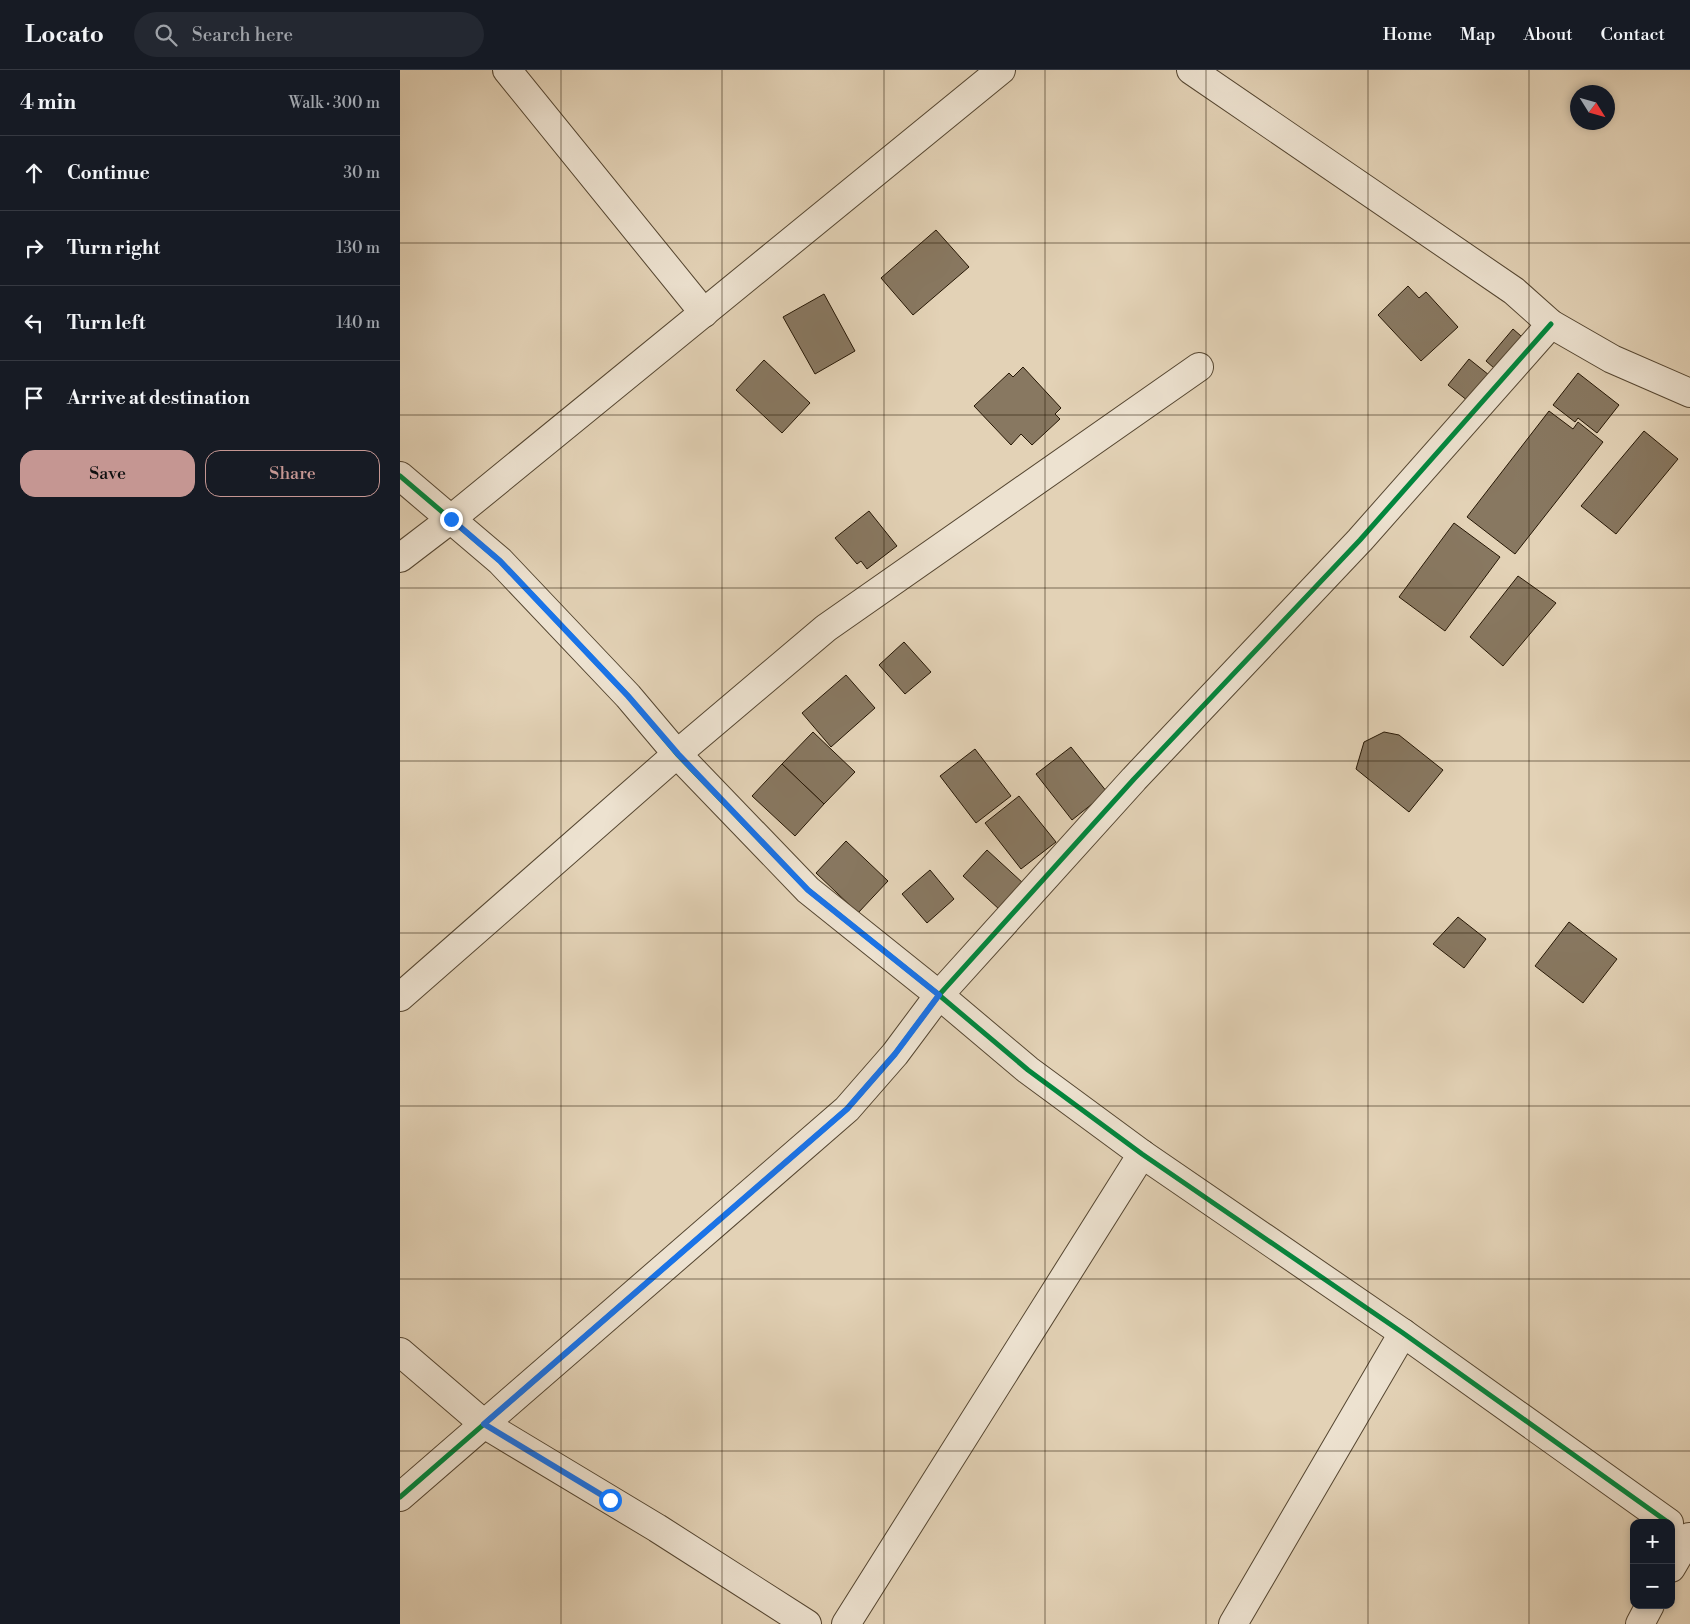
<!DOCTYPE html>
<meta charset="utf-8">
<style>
:root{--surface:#171b24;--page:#242831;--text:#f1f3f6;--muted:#9ea1a6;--line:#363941;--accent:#c59692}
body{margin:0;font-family:"Libre Bodoni",serif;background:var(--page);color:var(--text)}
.controls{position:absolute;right:15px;bottom:15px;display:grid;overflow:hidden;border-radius:10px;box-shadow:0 2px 8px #0003}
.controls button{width:45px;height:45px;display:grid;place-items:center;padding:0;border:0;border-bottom:1px solid var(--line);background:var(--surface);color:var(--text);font:25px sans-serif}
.compass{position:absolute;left:1170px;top:15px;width:45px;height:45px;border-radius:50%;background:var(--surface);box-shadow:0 2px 8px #0003;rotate:127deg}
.stop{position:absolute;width:15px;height:15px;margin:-11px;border:4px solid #1a73e8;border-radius:50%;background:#fff}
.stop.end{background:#1a73e8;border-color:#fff;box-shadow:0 1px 5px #0008}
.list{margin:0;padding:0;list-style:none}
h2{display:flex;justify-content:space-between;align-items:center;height:65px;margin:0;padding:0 20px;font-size:21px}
h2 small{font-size:16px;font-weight:400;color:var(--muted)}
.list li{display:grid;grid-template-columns:32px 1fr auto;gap:15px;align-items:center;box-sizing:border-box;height:75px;padding:0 20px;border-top:1px solid var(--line)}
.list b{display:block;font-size:19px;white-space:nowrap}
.list em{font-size:16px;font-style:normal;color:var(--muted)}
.actions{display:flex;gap:10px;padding:15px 20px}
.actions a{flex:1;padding:11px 0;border:1px solid var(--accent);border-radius:15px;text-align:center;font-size:18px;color:var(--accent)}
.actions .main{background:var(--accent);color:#111}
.icon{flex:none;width:28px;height:28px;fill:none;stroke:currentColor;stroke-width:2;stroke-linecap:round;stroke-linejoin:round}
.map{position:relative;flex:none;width:1290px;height:1554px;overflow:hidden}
header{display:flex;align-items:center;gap:30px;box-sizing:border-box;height:70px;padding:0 25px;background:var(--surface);border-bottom:1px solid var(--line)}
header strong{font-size:24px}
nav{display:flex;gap:28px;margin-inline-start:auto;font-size:18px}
.search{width:350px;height:45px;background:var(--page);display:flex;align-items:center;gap:12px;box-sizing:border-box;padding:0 18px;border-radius:28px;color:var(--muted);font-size:19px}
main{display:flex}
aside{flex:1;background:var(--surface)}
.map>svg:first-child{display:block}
</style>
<header>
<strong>Locato</strong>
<div class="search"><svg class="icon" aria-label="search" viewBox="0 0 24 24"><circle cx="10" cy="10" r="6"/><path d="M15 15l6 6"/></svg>Search here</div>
<nav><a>Home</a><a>Map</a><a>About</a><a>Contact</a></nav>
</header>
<main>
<aside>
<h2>4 min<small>Walk · 300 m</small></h2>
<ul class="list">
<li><svg class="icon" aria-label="ahead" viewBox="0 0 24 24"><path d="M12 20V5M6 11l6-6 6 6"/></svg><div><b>Continue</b></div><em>30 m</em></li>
<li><svg class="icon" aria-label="right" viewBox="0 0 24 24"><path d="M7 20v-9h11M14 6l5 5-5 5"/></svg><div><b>Turn right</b></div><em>130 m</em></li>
<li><svg class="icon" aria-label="left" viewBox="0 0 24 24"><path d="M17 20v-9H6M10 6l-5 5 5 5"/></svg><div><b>Turn left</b></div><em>140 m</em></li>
<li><svg class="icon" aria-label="arrive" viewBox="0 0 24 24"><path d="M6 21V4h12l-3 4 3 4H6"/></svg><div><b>Arrive at destination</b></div></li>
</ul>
<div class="actions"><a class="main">Save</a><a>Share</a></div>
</aside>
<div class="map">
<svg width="1290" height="1554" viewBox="0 0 1290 1554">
<rect width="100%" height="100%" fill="#e3d2b6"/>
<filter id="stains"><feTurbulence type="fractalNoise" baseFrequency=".004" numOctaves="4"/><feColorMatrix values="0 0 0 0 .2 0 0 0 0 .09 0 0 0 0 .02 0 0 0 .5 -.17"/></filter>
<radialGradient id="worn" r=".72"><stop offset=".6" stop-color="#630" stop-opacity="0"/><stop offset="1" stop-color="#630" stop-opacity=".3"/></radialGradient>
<g fill="#887861" stroke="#261705">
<path d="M536 160 569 197 513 245 481 208Z"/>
<path d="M1008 216 1019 228 1026 222 1058 257 1021 291 978 245Z"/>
<path d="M424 224 455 281 415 304 383 247Z"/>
<path d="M1113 259 1129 273 1102 305 1086 291Z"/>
<path d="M1069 289 1094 309 1073 335 1048 315Z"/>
<path d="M364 290 410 333 382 363 336 320Z"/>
<path d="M623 297 661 338 655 344 660 349 632 375 621 364 611 375 574 336 609 303 613 307Z"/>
<path d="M1178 303 1219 335 1197 363 1178 348 1175 352 1153 335Z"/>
<path d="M1149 341 1173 359 1178 352 1203 372 1115 484 1067 447Z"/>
<path d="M1244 361 1278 389 1216 464 1181 436Z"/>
<path d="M469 441 497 476 467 499 461 491 457 494 435 468Z"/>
<path d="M1054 453 1100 487 1045 561 999 527Z"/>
<path d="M1118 506 1156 533 1103 596 1070 567Z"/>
<path d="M504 572 531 602 505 624 479 595Z"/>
<path d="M446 605 475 638 431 677 402 643Z"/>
<path d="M413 662 455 702 424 734 382 694Z"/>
<path d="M984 662 999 665 1043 700 1009 742 956 699 964 672Z"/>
<path d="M671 677 707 722 672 750 636 704Z"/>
<path d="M575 679 611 726 576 753 540 706Z"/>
<path d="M382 694 424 734 395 766 352 726Z"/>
<path d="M619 726 656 772 621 799 585 753Z"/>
<path d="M446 771 488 811 458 843 416 803Z"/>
<path d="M587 780 624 814 600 840 563 806Z"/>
<path d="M530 800 554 829 527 853 502 824Z"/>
<path d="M1058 847 1086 869 1064 898 1033 874Z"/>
<path d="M1169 852 1217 889 1183 933 1135 896Z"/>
</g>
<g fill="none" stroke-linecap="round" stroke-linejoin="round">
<defs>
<g id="minor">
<path d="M107 0 304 243"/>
<path d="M791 0 1114 221 1151 254 1212 289 1290 323"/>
<path d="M0 406 100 491 228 626 277 684 408 820 539 925 628 1000 742 1084 1003 1263 1269 1453"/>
<path d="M0 488 51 449 601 0"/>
<path d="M0 927 277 684 426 558 799 297"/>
<path d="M0 1282 84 1354 257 1458 407 1554"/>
<path d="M0 1427 447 1039 495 984 539 925 734 709 960 470 1151 254"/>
<path d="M1271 1498 1289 1467"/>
<path d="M446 1554 742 1084"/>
<path d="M833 1554 1003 1263"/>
<path d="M1240 1554 1250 1535"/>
</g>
</defs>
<use href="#minor" stroke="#554631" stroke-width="30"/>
<use href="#minor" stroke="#ede2d0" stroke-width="28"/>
<defs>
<g id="cycleway">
<path d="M0 406 100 491 228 626 277 684 408 820 539 925 628 1000 742 1084 1003 1263 1269 1453"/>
<path d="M0 1427 447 1039 495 984 539 925 734 709 960 470 1151 254"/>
</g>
</defs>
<use href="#cycleway" stroke="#ede2d0" stroke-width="8"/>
<use href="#cycleway" stroke="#00873e" stroke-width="5"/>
</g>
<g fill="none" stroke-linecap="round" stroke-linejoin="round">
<path stroke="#1a73e8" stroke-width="6" d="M51 449 100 491 228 626 278 684 408 820 539 925 495 984 447 1039 84 1354 210 1430"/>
</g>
<path fill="none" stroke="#261705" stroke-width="1" stroke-opacity="0.55" d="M161 0V1554M322 0V1554M484 0V1554M645 0V1554M806 0V1554M968 0V1554M1129 0V1554M0 173H1290M0 345H1290M0 518H1290M0 691H1290M0 863H1290M0 1036H1290M0 1209H1290M0 1381H1290"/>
<rect width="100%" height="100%" filter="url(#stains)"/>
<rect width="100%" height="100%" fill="url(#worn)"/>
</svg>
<div class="controls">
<button>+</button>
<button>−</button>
</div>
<svg class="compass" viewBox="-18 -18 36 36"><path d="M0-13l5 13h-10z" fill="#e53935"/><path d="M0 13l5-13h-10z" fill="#9ea1a6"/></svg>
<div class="stop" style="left:210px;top:1430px"></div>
<div class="stop end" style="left:51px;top:449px"></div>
</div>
</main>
